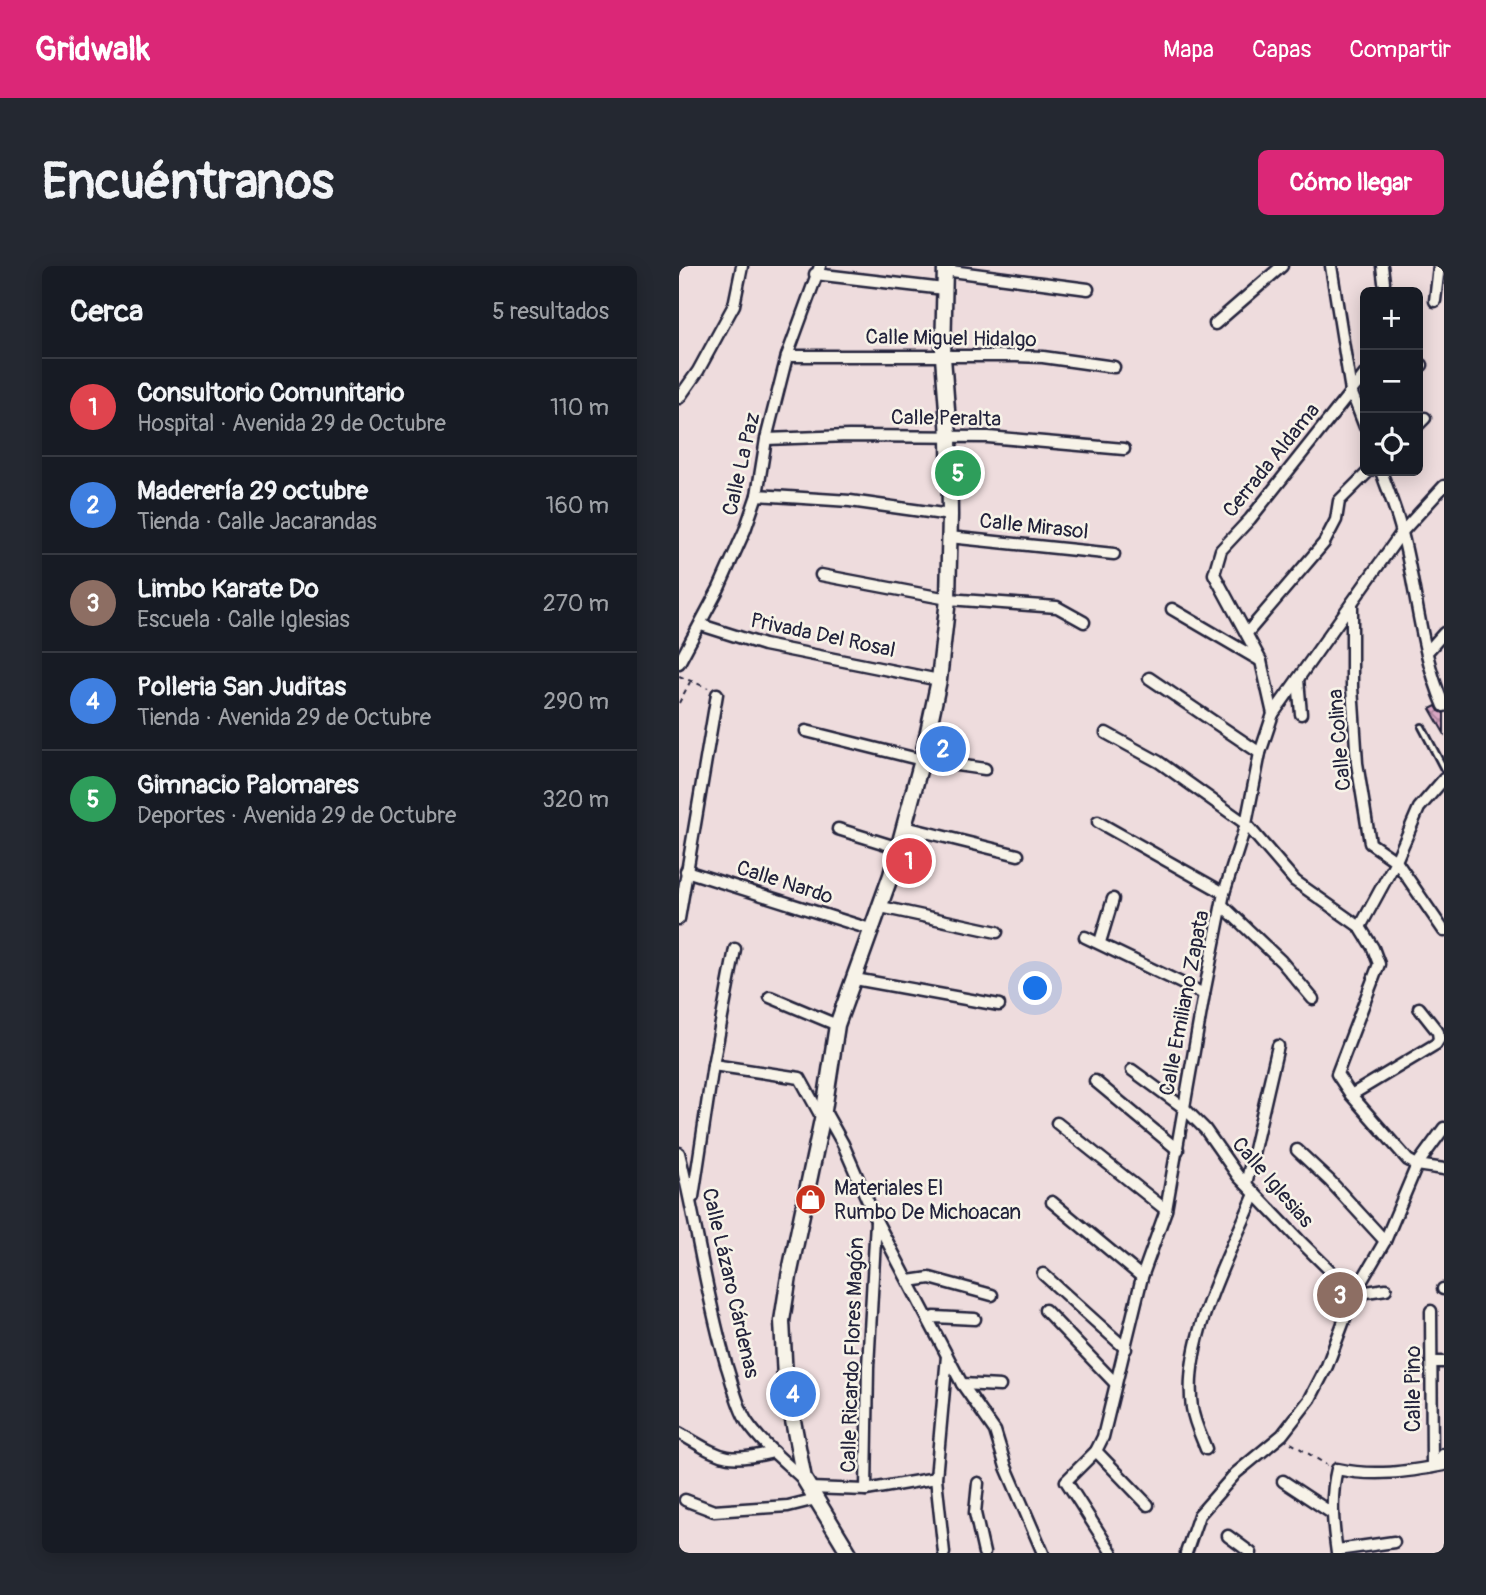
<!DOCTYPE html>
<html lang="es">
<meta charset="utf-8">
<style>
:root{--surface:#171b24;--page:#242831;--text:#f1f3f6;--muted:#9ea1a6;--line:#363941;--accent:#db2777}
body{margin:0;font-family:Pangolin,sans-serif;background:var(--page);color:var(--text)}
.controls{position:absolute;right:21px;top:21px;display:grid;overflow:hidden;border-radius:10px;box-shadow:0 4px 18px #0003}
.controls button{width:63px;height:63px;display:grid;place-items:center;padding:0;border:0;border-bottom:2px solid var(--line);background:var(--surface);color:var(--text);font:35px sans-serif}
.you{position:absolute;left:357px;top:723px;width:24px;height:24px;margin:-18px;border:5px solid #fff;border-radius:50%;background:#1a73e8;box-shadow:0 0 0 10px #1a73e833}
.badge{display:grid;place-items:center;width:46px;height:46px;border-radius:50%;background:var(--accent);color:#fff;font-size:23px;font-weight:700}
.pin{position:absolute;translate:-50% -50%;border:4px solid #fff;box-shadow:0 2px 7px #0006}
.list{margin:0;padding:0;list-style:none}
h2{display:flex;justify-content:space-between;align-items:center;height:91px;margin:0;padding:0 28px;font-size:30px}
h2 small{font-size:23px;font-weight:400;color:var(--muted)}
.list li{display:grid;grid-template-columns:46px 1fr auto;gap:21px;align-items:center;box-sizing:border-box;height:98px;padding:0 28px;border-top:2px solid var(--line)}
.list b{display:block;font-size:26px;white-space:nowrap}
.list p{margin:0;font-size:23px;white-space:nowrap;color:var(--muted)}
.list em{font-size:23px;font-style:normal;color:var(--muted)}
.icon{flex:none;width:38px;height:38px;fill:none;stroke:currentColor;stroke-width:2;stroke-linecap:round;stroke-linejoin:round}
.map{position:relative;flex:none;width:765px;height:1287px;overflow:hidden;border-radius:10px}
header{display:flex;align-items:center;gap:42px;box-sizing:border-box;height:98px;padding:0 35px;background:var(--accent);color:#fff}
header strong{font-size:33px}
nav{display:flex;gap:38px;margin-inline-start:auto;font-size:24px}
.intro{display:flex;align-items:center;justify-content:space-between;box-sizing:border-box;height:168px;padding:0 42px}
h1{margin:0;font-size:49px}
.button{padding:18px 32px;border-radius:10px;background:var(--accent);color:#fff;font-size:24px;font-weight:700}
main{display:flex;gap:42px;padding:0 42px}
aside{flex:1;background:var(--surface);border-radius:10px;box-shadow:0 4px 18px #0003}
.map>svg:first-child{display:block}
</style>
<header>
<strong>Gridwalk</strong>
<nav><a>Mapa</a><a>Capas</a><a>Compartir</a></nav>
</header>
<div class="intro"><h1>Encuéntranos</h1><a class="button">Cómo llegar</a></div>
<main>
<aside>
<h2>Cerca<small>5 resultados</small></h2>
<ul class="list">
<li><span class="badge" style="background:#e0444e">1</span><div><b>Consultorio Comunitario</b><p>Hospital · Avenida 29 de Octubre</p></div><em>110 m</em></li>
<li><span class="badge" style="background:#3f7fe0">2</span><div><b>Maderería 29 octubre</b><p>Tienda · Calle Jacarandas</p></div><em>160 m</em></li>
<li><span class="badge" style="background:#8d6e63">3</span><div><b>Limbo Karate Do</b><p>Escuela · Calle Iglesias</p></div><em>270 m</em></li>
<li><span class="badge" style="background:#3f7fe0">4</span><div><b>Polleria San Juditas</b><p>Tienda · Avenida 29 de Octubre</p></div><em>290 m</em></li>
<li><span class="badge" style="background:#2e9e5b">5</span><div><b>Gimnacio Palomares</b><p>Deportes · Avenida 29 de Octubre</p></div><em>320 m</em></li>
</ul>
</aside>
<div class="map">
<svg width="765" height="1287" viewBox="0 0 765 1287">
<defs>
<pattern id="building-cross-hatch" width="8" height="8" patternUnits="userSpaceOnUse" patternTransform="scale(1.75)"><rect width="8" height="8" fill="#d9a6c3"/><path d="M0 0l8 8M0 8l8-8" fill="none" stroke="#b087a0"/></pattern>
</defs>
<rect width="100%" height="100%" fill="#eedcdd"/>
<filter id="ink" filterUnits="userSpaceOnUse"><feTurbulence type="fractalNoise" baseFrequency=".0143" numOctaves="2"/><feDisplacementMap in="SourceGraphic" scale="14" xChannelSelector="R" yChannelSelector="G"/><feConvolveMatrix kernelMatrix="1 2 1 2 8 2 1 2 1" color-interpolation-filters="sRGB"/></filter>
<g filter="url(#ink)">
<path fill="url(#building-cross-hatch)" stroke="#22223b" stroke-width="2" d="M757 440 760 445 765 447V467L751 443Z"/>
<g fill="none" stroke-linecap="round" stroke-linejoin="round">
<defs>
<path id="lane" d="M743 461 765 503"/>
<g id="street">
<path d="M652 0 672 125 686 161"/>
<path d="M703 0 705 16"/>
<path d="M265 4 409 23"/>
<path d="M136 8 265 23"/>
<path d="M756 35 760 0"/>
<path d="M536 58 603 0"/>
<path d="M108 90H337L364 91 435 101"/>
<path d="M739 100 743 99"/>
<path d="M0 132 19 105 55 39 63 0"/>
<path d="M739 159 746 152"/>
<path d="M87 173 170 170 309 171 445 183"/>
<path d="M702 205C709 225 718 246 723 267 738 324 741 385 765 440"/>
<path d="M78 229 171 235 271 249"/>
<path d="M270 271 435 288"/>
<path d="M142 309 269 333 378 341 405 356"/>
<path d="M673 337V421L678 497 691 577 717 595 765 665"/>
<path d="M493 343 582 395"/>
<path d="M22 359 85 379 260 414"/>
<path d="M568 367 645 277 657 254 660 235 690 205"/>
<path d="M748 386 765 367"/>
<path d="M0 397 40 322 66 264 78 229 87 173 108 90 141 0"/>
<path d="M470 412 581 487"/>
<path d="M619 413 622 448"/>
<path d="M594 448 582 395 535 308 542 284 571 253 686 108"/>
<path d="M127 465 243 494 306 503"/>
<path d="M427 467 480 496 567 558 616 615 681 661 694 682 700 698 658 808 672 829 729 894 738 899 765 903"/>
<path d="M419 556 545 627"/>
<path d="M226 561 339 589"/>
<path d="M159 563 220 582"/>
<path d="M7 605 194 664"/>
<path d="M543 639 602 695 634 733"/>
<path d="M202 641 318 666"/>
<path d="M0 653 38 428"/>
<path d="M681 661 717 595 740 542 765 513"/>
<path d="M406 671 525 728"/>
<path d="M421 676 434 633"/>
<path d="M176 713 320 739"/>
<path d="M91 731 158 759"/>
<path d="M34 799 121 812 143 852"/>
<path d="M453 804 505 842 526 863 559 910 620 974 675 1028"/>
<path d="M416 815 499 884"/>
<path d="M672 829 757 778 760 773 759 766 740 742"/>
<path d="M145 844 164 878 197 954 283 1118 316 1165 327 1201 364 1287"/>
<path d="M378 857 487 944"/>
<path d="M618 884 651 915 706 975"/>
<path d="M0 887C18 958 27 1031 48 1101 54 1119 58 1140 68 1156 83 1178 105 1195 124 1213"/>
<path d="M567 918 599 780"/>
<path d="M14 931 34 799 56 683"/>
<path d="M373 936 463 1011"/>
<path d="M364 1008 447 1083"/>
<path d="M230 1015 251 1012 313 1029"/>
<path d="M764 1023H765"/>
<path d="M675 1028 707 1023"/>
<path d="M366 1044 437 1118"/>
<path d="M752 1045 753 1201"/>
<path d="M250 1054 255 1051 296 1053"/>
<path d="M753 1096H765"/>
<path d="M283 1118 321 1120"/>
<path d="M0 1167C42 1191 45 1198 95 1186"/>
<path d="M527 1183C522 1170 515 1156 513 1142 503 1074 550 990 576 928"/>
<path d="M417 1185 469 1239"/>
<path d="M753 1200 765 1188"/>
<path d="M604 1215 654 1248"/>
<path d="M299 1217 296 1247 305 1287"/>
<path d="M130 1222 187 1224 257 1212"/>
<path d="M187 1224 189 1101 197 955"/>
<path d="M6 1234 35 1245 109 1240 137 1233"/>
<path d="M549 1270 572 1287"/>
<path d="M658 1284 715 1276"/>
<path d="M265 1287 257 1212 268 1090"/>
<path d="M433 1287 387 1215 417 1185 424 1171 463 1011 487 944 525 728 545 627 567 558 581 487 594 448 723 266 765 220"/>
<path d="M507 1287 520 1249 557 1207 603 1169 631 1133 648 1100 675 1028 706 975 738 899 765 862"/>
<path d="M658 1287C654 1259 651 1231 658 1203 695 1211 728 1206 765 1199"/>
</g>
<path id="secondary" d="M170 1287 125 1213 106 1112 103 1055 110 1010 145 844 158 759 212 609 243 494 260 414 269 333 271 249 270 170 264 91 266 0"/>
</defs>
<use href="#lane" stroke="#22223b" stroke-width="10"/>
<use href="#street" stroke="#22223b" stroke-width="15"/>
<use href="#secondary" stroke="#22223b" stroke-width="19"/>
<g stroke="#22223b" stroke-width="2" stroke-dasharray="5 5" stroke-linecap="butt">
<path d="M0 410 29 422"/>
<path d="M0 437 11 416"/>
<path d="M612 1177 648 1199"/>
</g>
<use href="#lane" stroke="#f7f3e8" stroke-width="4.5"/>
<use href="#street" stroke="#f7f3e8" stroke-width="10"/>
<use href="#secondary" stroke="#f7f3e8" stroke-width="14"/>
</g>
</g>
<defs>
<symbol id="shop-disc" viewBox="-11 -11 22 22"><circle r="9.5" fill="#c8321e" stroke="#f7f3e8"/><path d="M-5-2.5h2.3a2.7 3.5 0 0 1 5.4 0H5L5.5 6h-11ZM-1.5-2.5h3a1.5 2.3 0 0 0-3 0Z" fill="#fff"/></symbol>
</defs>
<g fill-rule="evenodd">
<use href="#shop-disc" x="114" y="916" width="35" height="35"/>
</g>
<g text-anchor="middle" stroke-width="5" stroke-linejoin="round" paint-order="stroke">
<g font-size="21" fill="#22223b" stroke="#f7f3e8">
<text transform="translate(272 72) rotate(1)" y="7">Calle Miguel Hidalgo</text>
<text transform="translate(267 152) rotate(1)" y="7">Calle Peralta</text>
<text transform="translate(592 194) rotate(-51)" y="7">Cerrada Aldama</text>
<text transform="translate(62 198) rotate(-77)" y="7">Calle La Paz</text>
<text transform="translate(355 260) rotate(6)" y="7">Calle Mirasol</text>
<text transform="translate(144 369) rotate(12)" y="7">Privada Del Rosal</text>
<text transform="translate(660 474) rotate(-95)" y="7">Calle Colina</text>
<text transform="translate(106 616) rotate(18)" y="7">Calle Nardo</text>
<text transform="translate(505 737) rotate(-79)" y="7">Calle Emiliano Zapata</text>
<text transform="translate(594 916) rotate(49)" y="7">Calle Iglesias</text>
<text transform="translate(52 1017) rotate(77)" y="7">Calle Lázaro Cárdenas</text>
<text transform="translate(173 1089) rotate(-88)" y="7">Calle Ricardo Flores Magón</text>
<text transform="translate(734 1123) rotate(-90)" y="7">Calle Pino</text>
</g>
<g font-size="21" fill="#22223b" stroke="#f7f3e8" text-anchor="start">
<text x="155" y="929">Materiales El<tspan x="155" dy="24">Rumbo De Michoacan</tspan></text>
</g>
</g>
</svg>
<div class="controls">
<button>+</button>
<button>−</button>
<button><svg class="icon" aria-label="locate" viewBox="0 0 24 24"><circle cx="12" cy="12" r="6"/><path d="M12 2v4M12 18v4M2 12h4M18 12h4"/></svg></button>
</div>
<div class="you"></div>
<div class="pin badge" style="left:230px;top:595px;background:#e0444e">1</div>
<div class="pin badge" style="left:264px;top:483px;background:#3f7fe0">2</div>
<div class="pin badge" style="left:661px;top:1029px;background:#8d6e63">3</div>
<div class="pin badge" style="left:114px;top:1128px;background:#3f7fe0">4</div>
<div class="pin badge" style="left:279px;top:207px;background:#2e9e5b">5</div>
</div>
</main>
